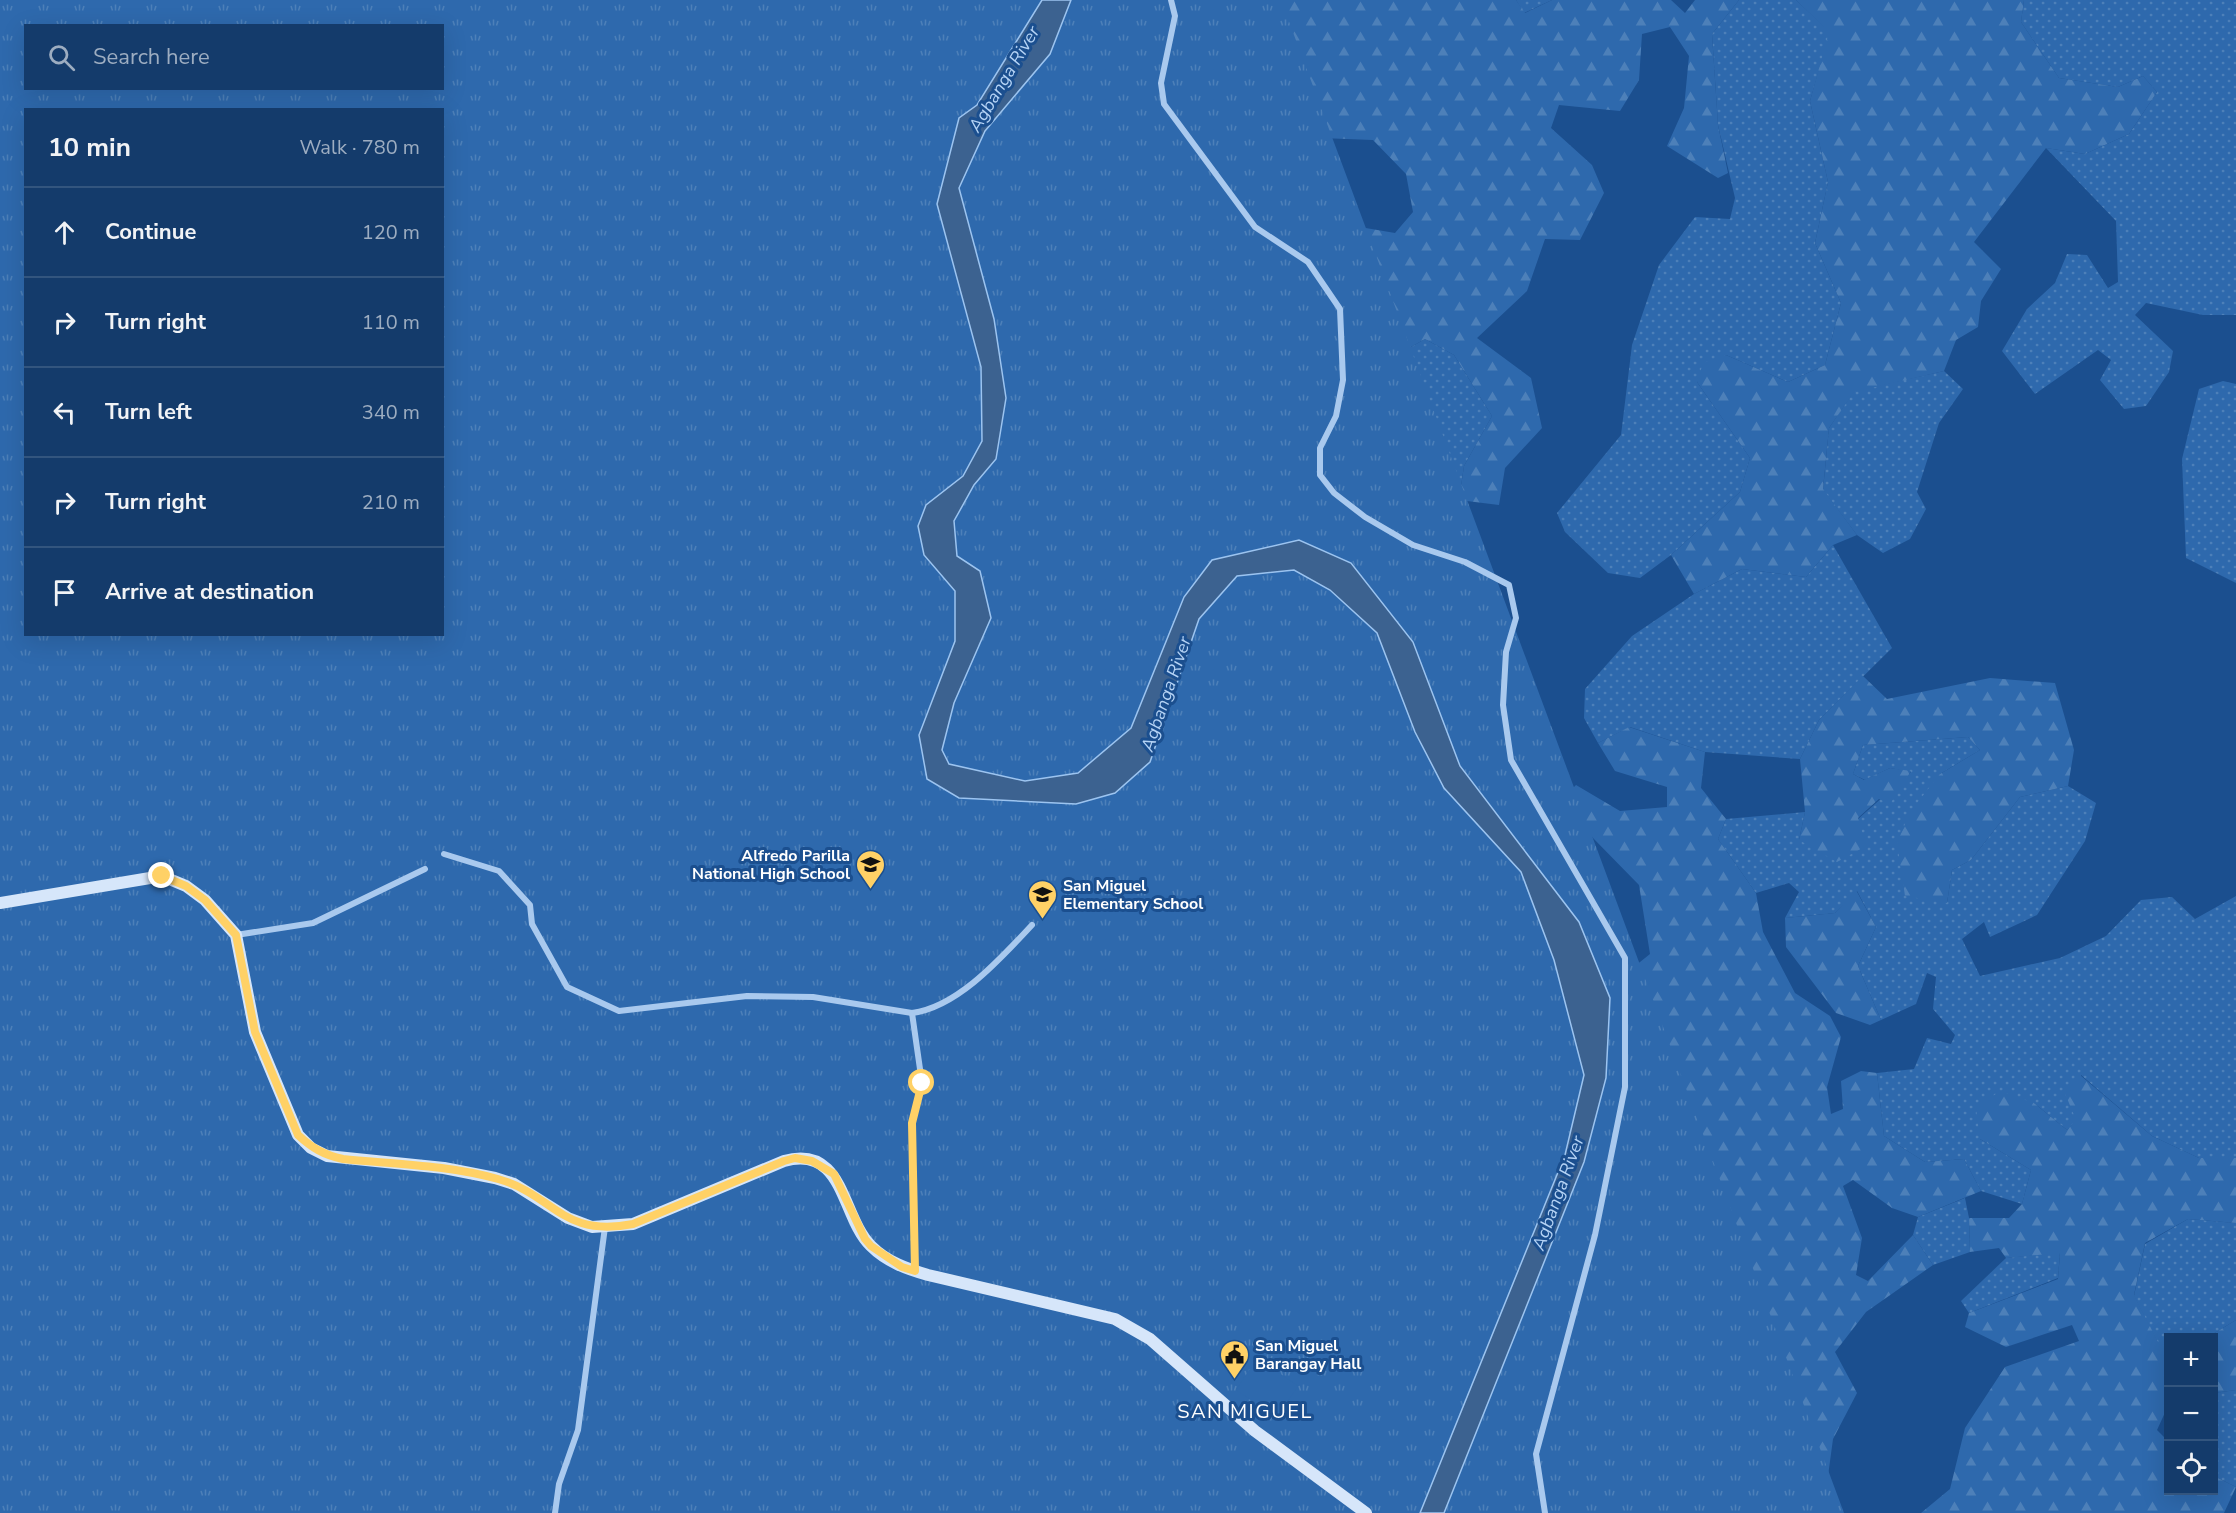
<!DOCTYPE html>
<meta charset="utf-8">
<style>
:root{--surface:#143b6b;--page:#214673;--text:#f1f3f6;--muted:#9dadc1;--line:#33557e}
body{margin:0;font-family:"Nunito Sans",sans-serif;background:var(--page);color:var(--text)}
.controls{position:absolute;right:18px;bottom:18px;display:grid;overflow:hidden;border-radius:0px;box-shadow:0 6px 24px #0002}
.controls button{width:54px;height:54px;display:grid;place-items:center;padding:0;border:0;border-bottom:2px solid var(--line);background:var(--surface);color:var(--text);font:30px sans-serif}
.stop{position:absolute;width:18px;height:18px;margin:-14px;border:4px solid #ffd166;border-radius:50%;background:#fff}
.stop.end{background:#ffd166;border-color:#fff;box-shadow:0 2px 6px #0008}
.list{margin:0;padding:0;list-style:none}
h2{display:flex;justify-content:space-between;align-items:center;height:78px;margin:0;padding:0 24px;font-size:26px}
h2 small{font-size:20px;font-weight:400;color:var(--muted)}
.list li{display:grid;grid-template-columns:39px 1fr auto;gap:18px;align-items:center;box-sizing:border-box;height:90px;padding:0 24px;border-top:2px solid var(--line)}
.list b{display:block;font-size:22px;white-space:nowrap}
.list em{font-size:20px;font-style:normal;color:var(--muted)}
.icon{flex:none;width:33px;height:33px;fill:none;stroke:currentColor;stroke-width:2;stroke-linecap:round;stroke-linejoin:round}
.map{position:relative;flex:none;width:2236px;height:1513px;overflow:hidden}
.search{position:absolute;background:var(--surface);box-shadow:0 6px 24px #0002;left:24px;top:24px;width:420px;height:66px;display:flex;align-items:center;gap:15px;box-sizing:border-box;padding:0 21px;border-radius:0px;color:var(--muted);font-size:22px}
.panel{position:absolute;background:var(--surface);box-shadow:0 6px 24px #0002;left:24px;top:108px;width:420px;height:528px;border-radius:0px}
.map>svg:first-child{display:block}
</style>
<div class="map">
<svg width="2236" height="1513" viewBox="0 0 2236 1513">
<defs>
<pattern id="grass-dots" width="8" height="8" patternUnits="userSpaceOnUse" patternTransform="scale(1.5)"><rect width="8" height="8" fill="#2e69ad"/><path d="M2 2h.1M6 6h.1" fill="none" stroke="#4d80b9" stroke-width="1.8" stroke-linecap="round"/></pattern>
<pattern id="forest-firs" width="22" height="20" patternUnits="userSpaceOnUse" patternTransform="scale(1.5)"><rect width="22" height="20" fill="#2e69ad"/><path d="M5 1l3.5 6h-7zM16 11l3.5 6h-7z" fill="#4d80b9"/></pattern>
<pattern id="park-tufts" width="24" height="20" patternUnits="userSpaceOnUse" patternTransform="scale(1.5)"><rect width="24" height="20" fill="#2e69ad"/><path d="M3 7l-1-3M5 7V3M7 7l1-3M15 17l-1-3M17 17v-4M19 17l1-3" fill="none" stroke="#4d80b9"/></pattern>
</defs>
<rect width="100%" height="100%" fill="#1b4f8f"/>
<g fill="url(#grass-dots)">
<path d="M1516 0H1552L1524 13Z"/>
<path d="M1739 0H1796L1830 32 1810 101 1828 182 1815 243 1841 303 1825 365 1788 382 1726 355 1697 382 1750 458 1740 492 1671 555 1640 578 1608 573 1565 532 1557 513 1621 435 1632 345 1659 265 1695 217 1730 219 1735 198 1718 125 1712 34Z"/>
<path d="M2024 0H2236V315H2203L2146 303 2135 315 2173 351 2169 372 2146 406 2124 409 2100 380 2111 360 2098 350 2035 394 2002 351 2027 309 2055 283 2067 254 2087 255 2108 288 2118 282 2116 221 2046 148 2085 154 2129 134 2157 92 2143 76 2118 87 2059 78 2021 22Z"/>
<path d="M1425 339 1454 355 1492 416 1464 466 1459 500 1395 356Z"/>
<path d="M1944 371 1963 389 1939 423 1917 492 1926 509 1910 539 1883 553 1857 535 1823 490 1829 428 1854 391Z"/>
<path d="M2223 381 2236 384V583L2186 558 2182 459 2199 389Z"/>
<path d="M1833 545 1892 648 1819 720 1800 759 1705 752 1630 727 1598 743 1584 718 1585 689 1632 636 1694 594 1742 569 1806 577Z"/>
<path d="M1968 737 1980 750 1940 774 1947 903 1952 870 1971 860 2020 797 2068 786 2096 803 2085 841 2037 915 1990 937 1984 922 1962 939 1980 976 2060 958 2106 936 2141 900 2172 897 2195 919 2236 896V1158H2199L2152 1136 2081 1075 2076 1121 2067 1130 2034 1103 1980 1139 2031 1170 2022 1204 1981 1191 1964 1159 1925 1162 1884 1136 1877 1073 1914 1069 1927 1038 1951 1044 1955 1035 1933 1009 1936 977 1927 973 1916 1004 1881 1020 1858 966 1876 927 1857 891 1835 913 1785 918 1799 892 1789 883 1756 893 1718 839 1726 819 1805 812 1799 840 1858 819 1911 772 1890 768 1865 780 1853 774 1863 745Z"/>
<path d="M1965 1198 1969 1218 1970 1252 1933 1265 1913 1235 1918 1217Z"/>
<path d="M2188 1219 2236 1223V1320L2208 1337 2168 1338V1342L2158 1343 2134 1296 2145 1244Z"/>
<path d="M2060 1252 2058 1278 1969 1313 1961 1301 2006 1258Z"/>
<path d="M2236 1390V1487L2214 1476V1393Z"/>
</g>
<g fill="url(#forest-firs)">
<path d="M1232 0H1516L1525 13 1552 0H1671L1685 13 1695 0H1739L1712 34 1718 125 1728 173 1718 178 1667 146 1684 108 1689 56 1670 27 1642 34 1639 80 1620 111 1559 105 1551 128 1592 165 1604 193 1580 240 1545 239 1527 291 1477 338 1531 378 1542 428 1505 468 1499 505 1459 500 1464 466 1492 416 1454 355 1425 339 1395 356 1348 225 1395 233 1413 212 1406 174 1373 140 1321 138Z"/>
<path d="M1796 0H2024L2021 22 2059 78 2118 87 2143 76 2157 92 2129 134 2085 154 2046 148 1974 242 2001 269 1981 301 1978 327 1956 340 1944 371 1854 392 1829 428 1823 489 1857 535 1833 545 1806 577 1742 569 1694 594 1671 555 1740 492 1750 458 1697 382 1703 363 1726 355 1788 382 1825 365 1841 303 1815 243 1828 182 1810 101 1829 32Z"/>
<path d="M1863 676 1887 699 1990 678 2055 683 2074 750 2068 786 2020 797 1971 860 1952 870 1947 903 1905 896 1897 843 1910 812 1940 774 1980 750 1968 737 1863 745 1853 774 1864 780 1890 768 1911 771 1890 804 1879 799 1858 818 1866 846 1837 862 1799 840 1805 812 1800 759 1819 720Z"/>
<path d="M1629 727 1705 752 1701 788 1726 819 1718 839 1756 893 1763 932 1795 993 1830 1016 1841 1037 1827 1087 1831 1114 1843 1109 1841 1081 1861 1071 1877 1073 1884 1136 1925 1162 1964 1159 1981 1191 1918 1217 1892 1208 1853 1180 1843 1186 1862 1238 1856 1275 1868 1281 1913 1235 1933 1265 1866 1312 1835 1352 1857 1393 1833 1439 1823 1513 1635 966 1650 954 1639 885 1593 838 1563 798 1576 785 1620 811 1667 807V787L1615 771 1598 743Z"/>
<path d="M1856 890 1876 927 1858 966 1881 1020 1870 1025 1836 1013 1786 947 1785 918 1835 913Z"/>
<path d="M2080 1075 2152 1136 2199 1158H2236V1223L2188 1219 2145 1243 2134 1295 2158 1342H2168V1406L2157 1430 2168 1441V1490H2214V1476L2236 1487 2224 1513H1921L1950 1489 1965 1428 2005 1367 2079 1341 2072 1325 2006 1347 1965 1327 1969 1313 2058 1279 2060 1253 2006 1258 1999 1248 1970 1252 1969 1218H2009L2022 1204 2031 1170 1980 1139 1976 1108 2000 1091 2034 1103 2067 1130 2076 1120 2064 1091Z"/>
<path d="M2236 1320V1390L2214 1393V1338L2208 1337Z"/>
</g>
<path fill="url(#park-tufts)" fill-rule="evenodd" d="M0 0H1281L1844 1513H0ZM26 26H442V88H26ZM26 110H442V634H26Z"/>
<path fill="#2e69ad" d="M1257 1358 1298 1386 1277 1417 1236 1390Z"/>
<path fill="#3c6290" stroke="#9cc4f0" stroke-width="1.5" d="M1042 0H1071L1050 54 985 131 959 188 994 319 1006 398 996 459 974 485 954 521 957 556 980 571 991 618 954 703 942 750 949 764 1025 781 1078 773 1131 728 1184 597 1212 560 1299 540 1351 563 1413 642 1460 766 1579 922 1610 998 1606 1078 1584 1162 1444 1513H1420L1565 1155 1584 1075 1554 960 1521 872 1444 788 1415 732 1377 633 1330 590 1294 570 1237 576 1199 619 1150 762 1115 793 1076 804 959 798 927 779 919 735 955 641V591L924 555 918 526 926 505 963 476 982 441 981 367 937 204 959 118 977 105Z"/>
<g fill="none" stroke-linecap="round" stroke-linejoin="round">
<g stroke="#a9c9ee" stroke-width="6">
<path d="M1171 0 1175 16 1161 83 1164 104 1255 227 1308 262 1340 309 1343 380 1336 416 1320 448V475L1334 493 1365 517 1413 545 1465 562 1509 585 1516 618 1506 652 1503 705 1511 760 1625 958V1087L1595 1235 1536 1454 1545 1513"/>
<path d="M444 854 499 871 530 905 532 924 567 987 619 1011 747 996 813 997 912 1013C958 1007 1001 958 1032 925"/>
<path d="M236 935 313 923 425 869"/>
<path d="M912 1013 922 1083 912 1123 915 1271"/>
<path d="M555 1513 559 1484 578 1430 605 1227"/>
</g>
<path stroke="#d6e6fa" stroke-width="12" d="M0 903 162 876 186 886 205 900 236 935 255 1032 298 1135 311 1148 327 1156 444 1168 495 1178 514 1184 568 1218 592 1227 633 1224 784 1161C845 1144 841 1217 871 1246 887 1262 907 1269 928 1275L1115 1319 1150 1339 1255 1431 1366 1513"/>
</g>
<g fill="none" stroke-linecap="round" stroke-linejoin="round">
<path stroke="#ffd166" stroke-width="8" d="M162 876 186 886 205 900 236 935 255 1032 298 1135C312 1148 324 1155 343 1159 394 1164 448 1165 498 1179 555 1195 561 1238 633 1224L784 1161 795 1158 812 1161 834 1174 865 1239 871 1246 902 1267 915 1271 912 1123 922 1083"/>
</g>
<defs>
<symbol id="school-pin" viewBox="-11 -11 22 30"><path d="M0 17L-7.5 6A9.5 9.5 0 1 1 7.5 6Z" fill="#ffd166" stroke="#1b4f8f"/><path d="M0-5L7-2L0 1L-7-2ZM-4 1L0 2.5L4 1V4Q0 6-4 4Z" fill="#111"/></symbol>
<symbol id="civic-pin" viewBox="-11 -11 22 30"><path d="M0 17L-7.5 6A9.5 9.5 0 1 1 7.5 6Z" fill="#ffd166" stroke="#1b4f8f"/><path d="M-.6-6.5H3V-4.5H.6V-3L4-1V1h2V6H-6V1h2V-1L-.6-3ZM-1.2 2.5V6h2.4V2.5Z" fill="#111"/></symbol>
</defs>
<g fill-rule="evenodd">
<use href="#school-pin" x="854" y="848" width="33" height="45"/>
<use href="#school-pin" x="1026" y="878" width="33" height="45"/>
<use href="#civic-pin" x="1218" y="1338" width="33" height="45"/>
</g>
<g text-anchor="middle" stroke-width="6" stroke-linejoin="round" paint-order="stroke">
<g font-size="16" font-weight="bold" fill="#fff" stroke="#1b4f8f" text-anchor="start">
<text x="850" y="861" text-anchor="end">Alfredo Parilla<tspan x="850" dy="18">National High School</tspan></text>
<text x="1063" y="891">San Miguel<tspan x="1063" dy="18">Elementary School</tspan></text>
<text x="1255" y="1351">San Miguel<tspan x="1255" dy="18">Barangay Hall</tspan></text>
</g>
<g font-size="18" font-style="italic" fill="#b5d3f5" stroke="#1b4f8f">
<text transform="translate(1004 79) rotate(-59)" y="6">Agbanga River</text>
<text transform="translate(1166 694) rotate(-71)" y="6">Agbanga River</text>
<text transform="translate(1558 1193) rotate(-70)" y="6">Agbanga River</text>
</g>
<g font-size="20" letter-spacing="1.5" fill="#fff" stroke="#1b4f8f">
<text x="1245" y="1418">SAN MIGUEL</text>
</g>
</g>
</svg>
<div class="controls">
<button>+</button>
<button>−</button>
<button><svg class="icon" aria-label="locate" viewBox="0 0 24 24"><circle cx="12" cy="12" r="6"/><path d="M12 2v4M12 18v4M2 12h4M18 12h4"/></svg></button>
</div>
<div class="stop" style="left:922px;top:1083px"></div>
<div class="stop end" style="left:162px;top:876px"></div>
<div class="search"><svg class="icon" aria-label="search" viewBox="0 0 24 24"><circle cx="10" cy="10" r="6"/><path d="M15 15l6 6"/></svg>Search here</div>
<section class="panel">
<h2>10 min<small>Walk · 780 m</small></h2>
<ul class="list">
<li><svg class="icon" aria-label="ahead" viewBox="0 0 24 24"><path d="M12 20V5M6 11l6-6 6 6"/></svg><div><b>Continue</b></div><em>120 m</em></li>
<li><svg class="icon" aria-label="right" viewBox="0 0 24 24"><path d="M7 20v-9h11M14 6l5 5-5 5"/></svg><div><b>Turn right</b></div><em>110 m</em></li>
<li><svg class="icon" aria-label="left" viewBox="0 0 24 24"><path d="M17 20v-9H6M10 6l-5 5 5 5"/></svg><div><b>Turn left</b></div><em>340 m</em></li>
<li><svg class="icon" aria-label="right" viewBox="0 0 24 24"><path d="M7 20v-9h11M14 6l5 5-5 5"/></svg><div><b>Turn right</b></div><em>210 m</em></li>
<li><svg class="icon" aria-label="arrive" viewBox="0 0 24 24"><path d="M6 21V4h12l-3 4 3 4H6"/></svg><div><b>Arrive at destination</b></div></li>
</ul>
</section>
</div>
